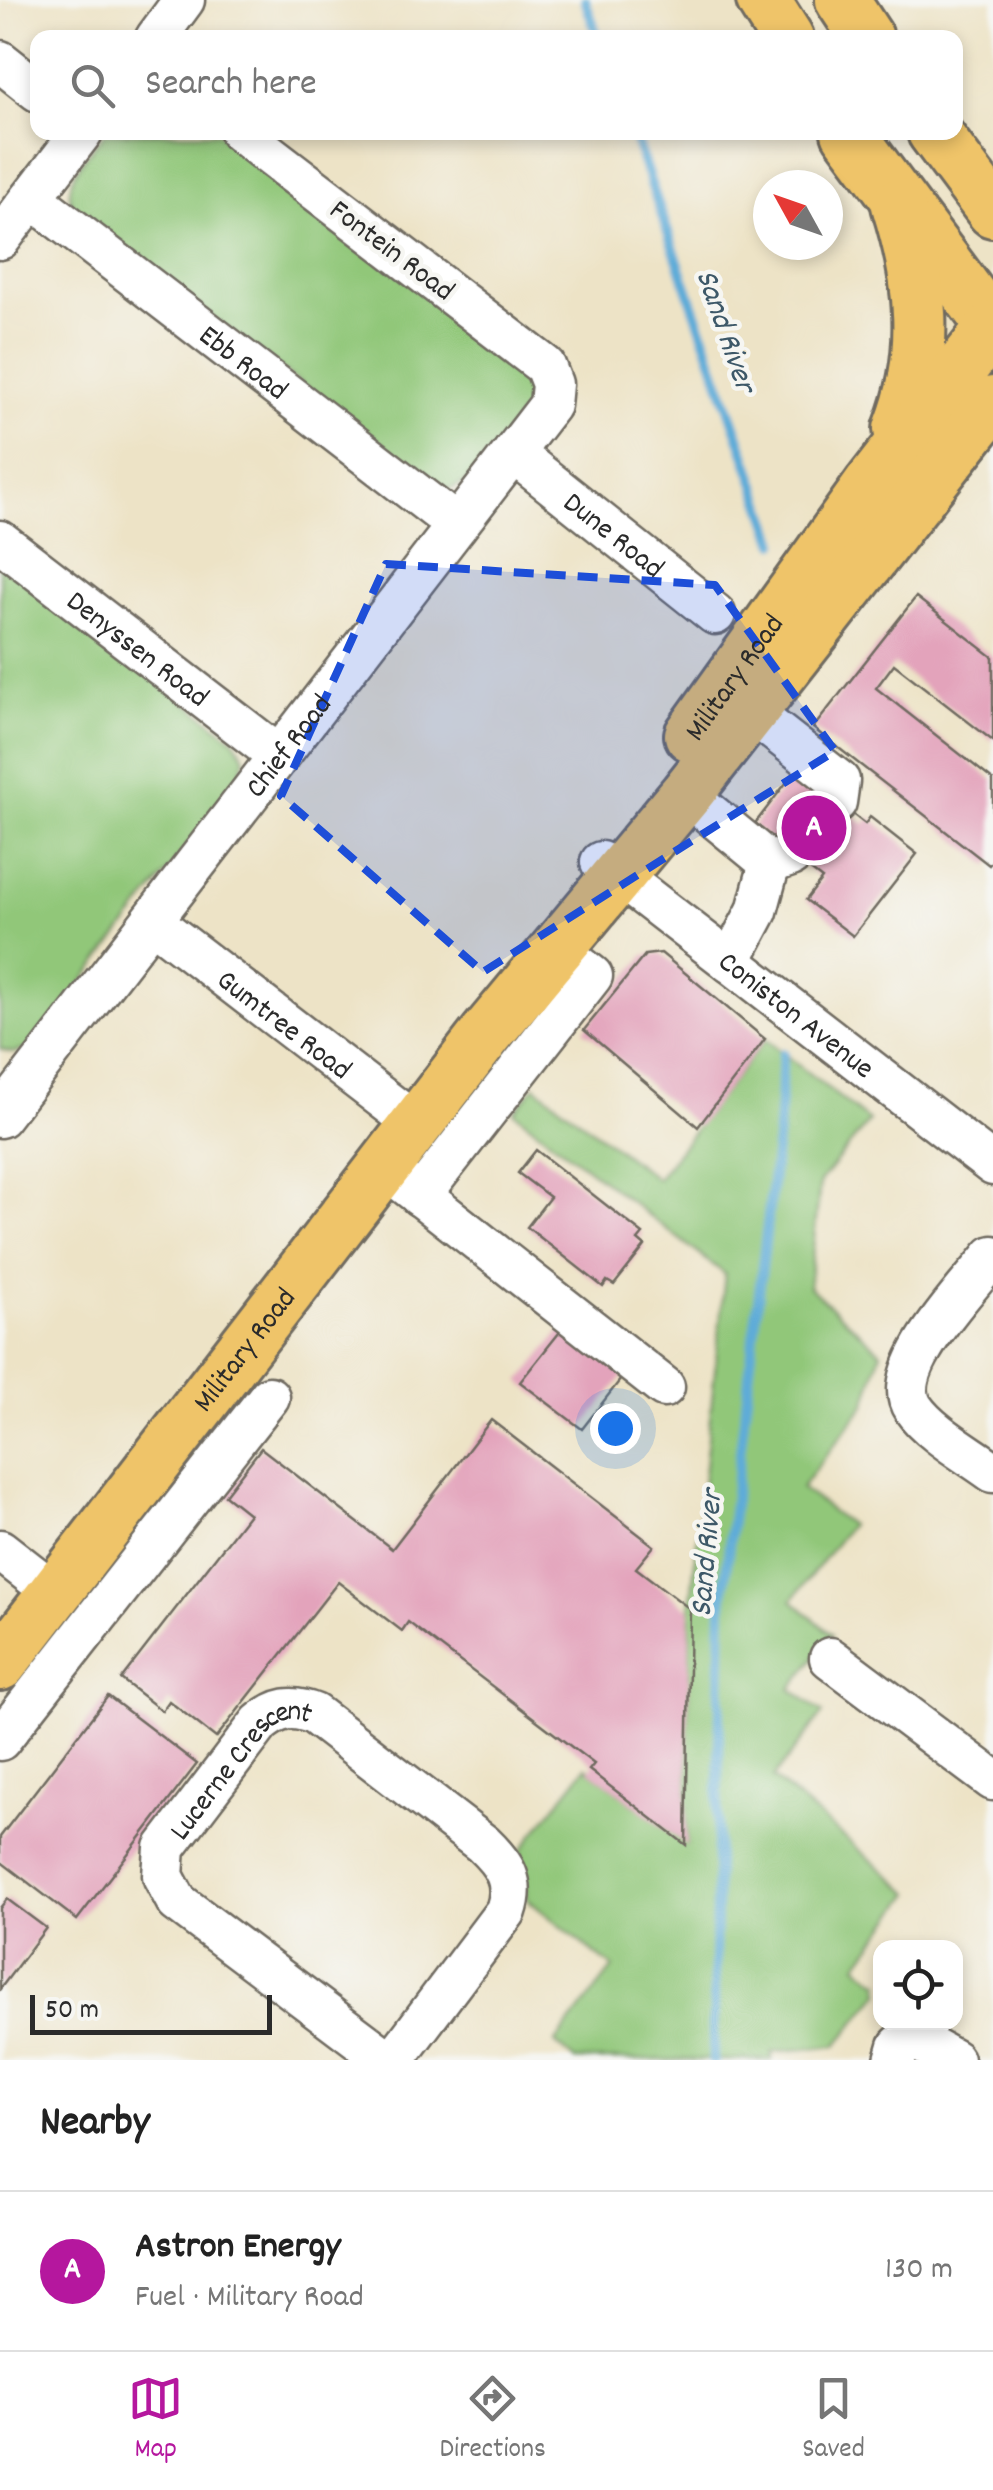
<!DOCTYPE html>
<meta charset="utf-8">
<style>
:root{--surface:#fff;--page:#f2f2f2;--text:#222;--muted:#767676;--line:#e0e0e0;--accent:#b5179e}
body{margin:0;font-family:Dekko,sans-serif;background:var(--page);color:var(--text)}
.controls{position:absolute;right:30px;bottom:30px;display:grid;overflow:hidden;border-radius:20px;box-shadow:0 5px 15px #0003}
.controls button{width:90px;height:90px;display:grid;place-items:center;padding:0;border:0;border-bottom:2px solid var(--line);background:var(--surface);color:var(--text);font:50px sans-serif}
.compass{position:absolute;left:753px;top:170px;width:90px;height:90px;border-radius:50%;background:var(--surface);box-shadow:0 5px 15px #0003;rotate:310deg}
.scale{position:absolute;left:30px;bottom:25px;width:242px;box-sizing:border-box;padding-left:10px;border:5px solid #2b2b2b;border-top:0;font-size:28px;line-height:35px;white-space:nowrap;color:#2b2b2b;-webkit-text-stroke:8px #f6f6f2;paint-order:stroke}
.you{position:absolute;left:615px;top:1428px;width:35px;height:35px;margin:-25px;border:8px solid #fff;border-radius:50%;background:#1a73e8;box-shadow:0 0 0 15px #1a73e833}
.badge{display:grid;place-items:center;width:65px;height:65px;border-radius:50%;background:var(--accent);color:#fff;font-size:32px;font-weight:700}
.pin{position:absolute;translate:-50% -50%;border:5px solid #fff;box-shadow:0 2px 10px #0006}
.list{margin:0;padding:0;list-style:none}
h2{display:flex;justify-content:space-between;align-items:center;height:130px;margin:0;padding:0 40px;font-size:42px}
h2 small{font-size:32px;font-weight:400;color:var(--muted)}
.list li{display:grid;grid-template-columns:65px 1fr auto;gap:30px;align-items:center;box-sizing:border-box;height:160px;padding:0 40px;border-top:2px solid var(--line)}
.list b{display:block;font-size:38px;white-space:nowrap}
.list p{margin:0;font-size:32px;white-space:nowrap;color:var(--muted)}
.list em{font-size:32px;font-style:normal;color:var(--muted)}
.icon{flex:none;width:55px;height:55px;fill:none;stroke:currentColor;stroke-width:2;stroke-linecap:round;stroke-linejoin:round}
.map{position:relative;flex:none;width:993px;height:2060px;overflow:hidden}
.search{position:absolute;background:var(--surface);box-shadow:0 5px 15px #0003;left:30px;right:30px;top:30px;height:110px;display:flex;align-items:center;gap:25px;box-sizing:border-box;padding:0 35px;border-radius:20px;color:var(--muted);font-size:38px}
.sheet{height:290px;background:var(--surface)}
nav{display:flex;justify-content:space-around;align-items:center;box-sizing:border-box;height:140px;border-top:2px solid var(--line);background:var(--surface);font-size:28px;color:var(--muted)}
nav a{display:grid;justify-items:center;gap:5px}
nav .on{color:var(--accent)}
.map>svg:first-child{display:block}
</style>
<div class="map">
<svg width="993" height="2060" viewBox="0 0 993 2060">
<rect width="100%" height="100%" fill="#f6f6f2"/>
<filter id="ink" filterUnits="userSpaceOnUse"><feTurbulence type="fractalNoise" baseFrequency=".01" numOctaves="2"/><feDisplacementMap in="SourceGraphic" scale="20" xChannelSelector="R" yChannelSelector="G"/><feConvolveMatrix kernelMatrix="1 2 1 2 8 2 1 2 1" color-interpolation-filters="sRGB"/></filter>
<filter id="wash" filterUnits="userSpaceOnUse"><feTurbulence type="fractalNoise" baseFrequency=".0048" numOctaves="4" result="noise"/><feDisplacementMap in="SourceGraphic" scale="40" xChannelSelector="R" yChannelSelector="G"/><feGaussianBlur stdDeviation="2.25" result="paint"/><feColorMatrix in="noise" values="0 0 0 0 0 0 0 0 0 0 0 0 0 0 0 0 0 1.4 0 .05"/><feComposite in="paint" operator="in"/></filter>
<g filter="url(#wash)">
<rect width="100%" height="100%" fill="#ede3c6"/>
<g fill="#91c779" stroke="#5e7952" stroke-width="2.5">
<path d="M105 133H218L520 364 530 383 529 404 468 482 445 491 76 216C57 182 84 160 105 133Z"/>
<path d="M0 558 235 740 245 757 240 778 32 1048 13 1053 0 1049Z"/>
<path d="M765 1039 869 1121 820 1182 809 1287 881 1352 865 1405 801 1488 850 1525 792 1600 832 1635 791 1689 823 1713 773 1778 911 1893 857 1965 880 1982V1993L836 2046 772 2052V2060H575L555 2043 613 1968 527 1899 520 1851 586 1767 686 1844 690 1609 725 1274 514 1112 535 1086 657 1179Z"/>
</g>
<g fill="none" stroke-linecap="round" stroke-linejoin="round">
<g stroke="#5facd8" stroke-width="10">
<path d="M585 0 598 38"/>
<path d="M633 132 776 543"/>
<path d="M713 2060 722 1605 778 1132 783 1053"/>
</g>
</g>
<g id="blocks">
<g fill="#e3a3bb">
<path d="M916 597 993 657V741L894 664 876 688 993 780V860L989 865 813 728Z"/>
<path d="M796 770 865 824 870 817 917 854 853 936 806 900 822 879 753 826Z"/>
<path d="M661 953 765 1039 698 1127 584 1030 645 955Z"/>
<path d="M536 1150 643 1234 638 1240 645 1246 614 1285 607 1281 603 1287 527 1227 550 1197 518 1173Z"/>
<path d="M563 1328 624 1375 582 1429 520 1382Z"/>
<path d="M491 1420 654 1546 636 1568 690 1609 686 1845 589 1770 594 1764 408 1622 402 1631 338 1582 216 1738 169 1701 162 1711 121 1679 249 1514 225 1495 261 1448 392 1549Z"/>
<path d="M108 1696 197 1764 77 1920 0 1861V1837Z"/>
<path d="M7 1899 46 1928 0 1989V1908Z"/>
</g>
</g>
</g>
<g filter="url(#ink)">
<use href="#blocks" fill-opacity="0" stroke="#6f6b61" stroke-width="2.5"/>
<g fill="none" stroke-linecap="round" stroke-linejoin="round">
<path stroke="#c6bea7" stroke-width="40" stroke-dasharray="40 20" stroke-linecap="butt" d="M791 856 836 802"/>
<defs>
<g id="minor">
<path d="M156 38 184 0"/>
<path d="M0 61 38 91"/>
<path id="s1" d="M32 198 457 525"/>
<path d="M0 239 82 132"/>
<path id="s2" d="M513 453 715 614"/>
<path id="s3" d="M0 541 279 756"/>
<path d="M751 712 839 781 836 802"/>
<path d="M686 794 770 863 791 856"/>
<path id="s4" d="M601 862 993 1165"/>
<path id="s5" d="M152 921 416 1124"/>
<path d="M730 962 757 911 770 863"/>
<path id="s6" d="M0 1117 550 405 552 384 545 366 240 132"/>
<path d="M384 1167 664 1387"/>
<path d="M420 1196 592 976 559 950"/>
<path d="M993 1256C969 1288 887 1369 913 1408 930 1433 969 1454 993 1472"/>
<path d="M0 1550 55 1593"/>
<path d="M830 1658 993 1780"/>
<path d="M0 1740 269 1397"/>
<path id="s7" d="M387 2060 177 1902 163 1876 165 1848 260 1723C278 1708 292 1705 314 1714L483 1844C505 1865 516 1882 506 1911L394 2060"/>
<path d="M895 2060 899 2046 910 2036 953 2060"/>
</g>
<g id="major">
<path d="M763 0 787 38"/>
<path d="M842 0 867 38"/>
<path d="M848 132 993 327"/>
<path d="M934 132 993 211"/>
<path d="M898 205C922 282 930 353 900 429"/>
<path id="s8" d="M691 735 871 484 993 327"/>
<path id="s9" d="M0 1664 487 1033 686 794 993 403"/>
</g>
</defs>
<use href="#minor" stroke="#6f6b61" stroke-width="45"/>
<use href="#major" stroke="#6f6b61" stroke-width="58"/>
<use href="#minor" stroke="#fff" stroke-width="40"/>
<use href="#major" stroke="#efc469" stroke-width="52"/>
</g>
</g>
<path fill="#1d4ed8" fill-opacity="0.2" stroke="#1d4ed8" stroke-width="8" stroke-dasharray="20 12" stroke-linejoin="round" d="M386 564 715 585 835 751 483 972 281 796Z"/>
<g text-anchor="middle" stroke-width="9" stroke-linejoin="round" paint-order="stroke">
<g font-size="30" fill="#2b2b2b" stroke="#f6f6f2">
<text transform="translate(393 249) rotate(37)" y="10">Fontein Road</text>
<text dy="10" stroke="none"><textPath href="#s1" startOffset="268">Ebb Road</textPath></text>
<text dy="10" stroke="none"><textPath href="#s2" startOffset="130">Dune Road</textPath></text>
<text dy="10" stroke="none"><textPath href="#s3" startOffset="175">Denyssen Road</textPath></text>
<text dy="10" stroke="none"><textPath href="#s8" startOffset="72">Military Road</textPath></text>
<text dy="10" stroke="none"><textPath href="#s6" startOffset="470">Chief Road</textPath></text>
<text dy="10" stroke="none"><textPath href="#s4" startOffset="248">Coniston Avenue</textPath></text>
<text dy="10" stroke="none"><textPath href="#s5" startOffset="168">Gumtree Road</textPath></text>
<text dy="10" stroke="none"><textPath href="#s9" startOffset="398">Military Road</textPath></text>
<text dy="10" stroke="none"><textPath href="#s7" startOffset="435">Lucerne Crescent</textPath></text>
</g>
<g font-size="32" font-style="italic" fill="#3d5868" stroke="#f6f6f2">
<text transform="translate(728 330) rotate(71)" y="11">Sand River</text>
<text transform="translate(704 1553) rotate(-85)" y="11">Sand River</text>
</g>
</g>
</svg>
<div class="controls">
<button><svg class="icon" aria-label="locate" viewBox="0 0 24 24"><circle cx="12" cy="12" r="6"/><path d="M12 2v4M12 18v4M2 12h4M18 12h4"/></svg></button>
</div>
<svg class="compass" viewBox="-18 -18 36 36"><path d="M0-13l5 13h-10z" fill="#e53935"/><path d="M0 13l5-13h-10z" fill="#767676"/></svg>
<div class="scale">50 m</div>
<div class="you"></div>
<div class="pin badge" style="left:814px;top:828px">A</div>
<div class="search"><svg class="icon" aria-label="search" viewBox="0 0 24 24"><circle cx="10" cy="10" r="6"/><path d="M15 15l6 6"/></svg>Search here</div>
</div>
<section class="sheet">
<h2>Nearby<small></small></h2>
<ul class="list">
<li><span class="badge">A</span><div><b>Astron Energy</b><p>Fuel · Military Road</p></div><em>130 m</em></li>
</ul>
</section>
<nav>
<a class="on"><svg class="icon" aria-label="map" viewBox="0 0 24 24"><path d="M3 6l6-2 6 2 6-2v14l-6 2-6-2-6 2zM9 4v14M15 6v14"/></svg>Map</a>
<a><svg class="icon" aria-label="directions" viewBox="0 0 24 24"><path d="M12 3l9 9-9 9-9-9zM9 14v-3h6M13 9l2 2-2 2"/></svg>Directions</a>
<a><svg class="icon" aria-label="saved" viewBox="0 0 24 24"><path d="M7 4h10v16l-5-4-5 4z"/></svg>Saved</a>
</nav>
